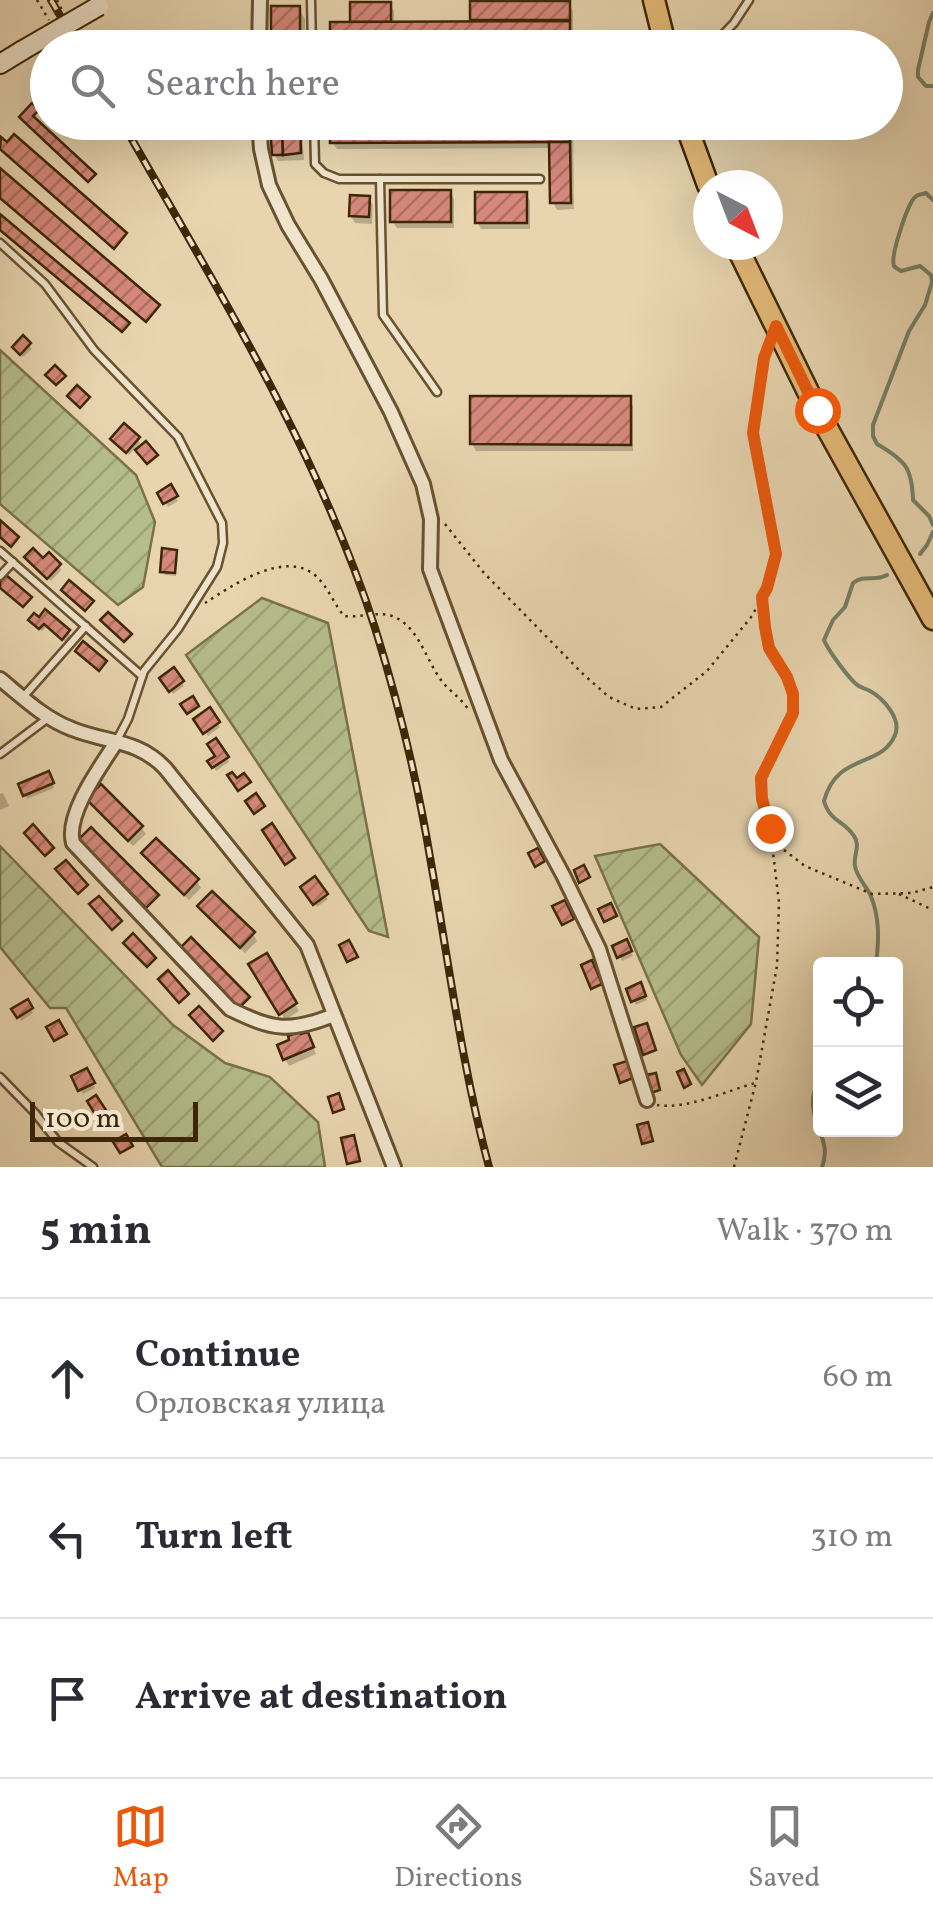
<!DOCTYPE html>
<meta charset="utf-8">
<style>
:root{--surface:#fff;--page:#f2f2f3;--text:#2b2b33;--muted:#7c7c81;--line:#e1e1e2;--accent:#ea580c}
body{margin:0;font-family:Vollkorn,serif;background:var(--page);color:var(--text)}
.controls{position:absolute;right:30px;bottom:30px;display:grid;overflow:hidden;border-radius:10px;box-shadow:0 10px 40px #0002}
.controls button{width:90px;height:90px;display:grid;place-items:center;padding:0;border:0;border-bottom:2px solid var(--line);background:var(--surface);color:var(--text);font:50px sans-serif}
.compass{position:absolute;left:693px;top:170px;width:90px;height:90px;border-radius:50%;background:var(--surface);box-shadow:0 10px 40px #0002;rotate:138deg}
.scale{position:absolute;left:30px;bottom:25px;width:168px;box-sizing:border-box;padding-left:10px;border:5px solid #3e2706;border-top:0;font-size:28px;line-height:35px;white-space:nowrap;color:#3e2706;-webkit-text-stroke:8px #f0e4cc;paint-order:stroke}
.stop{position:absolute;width:30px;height:30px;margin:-22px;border:8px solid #ea580c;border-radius:50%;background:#fff}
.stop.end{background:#ea580c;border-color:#fff;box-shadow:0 2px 10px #0008}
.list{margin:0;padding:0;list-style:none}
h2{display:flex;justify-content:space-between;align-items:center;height:130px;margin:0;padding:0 40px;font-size:42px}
h2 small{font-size:32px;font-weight:400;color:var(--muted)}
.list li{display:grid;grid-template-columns:65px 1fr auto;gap:30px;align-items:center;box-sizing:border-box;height:160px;padding:0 40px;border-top:2px solid var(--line)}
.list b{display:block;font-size:38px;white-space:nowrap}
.list p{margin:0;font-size:32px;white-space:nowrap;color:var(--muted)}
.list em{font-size:32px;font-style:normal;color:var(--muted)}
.icon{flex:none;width:55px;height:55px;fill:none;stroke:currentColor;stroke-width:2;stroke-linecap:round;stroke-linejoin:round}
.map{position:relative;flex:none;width:933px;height:1167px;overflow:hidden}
.search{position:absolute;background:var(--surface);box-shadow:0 10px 40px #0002;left:30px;right:30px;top:30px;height:110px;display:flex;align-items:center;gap:25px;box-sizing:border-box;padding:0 35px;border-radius:55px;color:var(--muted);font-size:38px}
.sheet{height:610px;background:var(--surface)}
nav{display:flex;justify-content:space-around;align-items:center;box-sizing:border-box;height:140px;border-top:2px solid var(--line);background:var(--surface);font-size:28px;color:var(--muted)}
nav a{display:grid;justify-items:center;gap:5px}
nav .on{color:var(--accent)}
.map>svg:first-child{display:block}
</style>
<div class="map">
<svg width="933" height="1167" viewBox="0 0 933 1167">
<defs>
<pattern id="garden-furrows" width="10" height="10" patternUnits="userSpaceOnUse" patternTransform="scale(2.5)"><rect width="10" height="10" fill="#b5bd8c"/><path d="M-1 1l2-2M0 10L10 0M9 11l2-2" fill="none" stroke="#9da277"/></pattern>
<pattern id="building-hatch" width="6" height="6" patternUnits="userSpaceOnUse" patternTransform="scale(2.5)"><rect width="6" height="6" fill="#d5887b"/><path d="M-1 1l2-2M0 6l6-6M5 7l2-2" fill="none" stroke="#ae6f63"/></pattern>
</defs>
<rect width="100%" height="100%" fill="#e8d5b0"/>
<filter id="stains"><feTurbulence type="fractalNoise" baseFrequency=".002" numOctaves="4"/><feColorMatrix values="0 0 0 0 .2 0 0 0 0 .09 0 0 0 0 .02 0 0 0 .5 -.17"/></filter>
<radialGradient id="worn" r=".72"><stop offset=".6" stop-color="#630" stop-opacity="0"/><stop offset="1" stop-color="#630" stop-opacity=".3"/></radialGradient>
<g fill="url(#garden-furrows)" stroke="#7a7249" stroke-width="2.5">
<path d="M0 350 136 475 155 522 143 587 118 605 0 504Z"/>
<path d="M262 598 328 623 388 937 369 931 186 655Z"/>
<path d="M660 844 759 937 751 1024 702 1085 681 1055 595 856Z"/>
<path d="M0 846 173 1025 225 1063 270 1077 318 1122 325 1167H162L66 1008H50L0 947Z"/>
</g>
<g fill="#0003">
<path d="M390 4 394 11V25L472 24V4H569L573 11V48H332L353 25Z"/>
<path d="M299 9 305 19V48H273Z"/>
<path d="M273 122H301L304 160 278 161 274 154Z"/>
<path d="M332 122H573L574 209 557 210 553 203 552 148 337 149 332 142Z"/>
<path d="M449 192 454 199V228H397L392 221Z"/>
<path d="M526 194 530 201V229H481L477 222Z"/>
<path d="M368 198 373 205 372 224 355 223 351 216Z"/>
<path d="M29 345 32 349 23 357 17 352Z"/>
<path d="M629 399 633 406V451H476L472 444Z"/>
<path d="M138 439 140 443 129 455 116 443Z"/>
<path d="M170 488 178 501 168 507 160 494Z"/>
<path d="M175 552 178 556 176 576 165 575 163 571Z"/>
<path d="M30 561 59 566 61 570 51 581Z"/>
<path d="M34 616 68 632 71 636 65 642 47 626 42 631 34 624Z"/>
<path d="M173 671 184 686 173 694 162 679Z"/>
<path d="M209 711 220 727 208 736 196 720Z"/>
<path d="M216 741 229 762 216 771 211 762 218 757Z"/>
<path d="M48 774 54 788 27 799 21 785Z"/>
<path d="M3 793 9 806 0 810V794Z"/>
<path d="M89 800 141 827 146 834 133 846 93 807Z"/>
<path d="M144 854 197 881 201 888 189 900 148 860Z"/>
<path d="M314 880 328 899 317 907 304 888Z"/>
<path d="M200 907 253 934 257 941 245 953 204 913Z"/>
<path d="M626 943 633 956 622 961 616 947Z"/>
<path d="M266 956 299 1011 285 1020 252 965Z"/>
<path d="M640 986 647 1000 636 1005 629 990Z"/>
<path d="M27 1003 33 1013 21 1021 15 1010Z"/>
<path d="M311 1042 316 1054 289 1066 285 1059Z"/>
<path d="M86 1071 95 1088 83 1094 74 1077Z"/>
</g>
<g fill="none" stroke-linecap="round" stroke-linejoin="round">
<g stroke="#747f65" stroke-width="4">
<path d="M933 13 929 22 918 70V77L926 86H933"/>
<path d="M933 200 926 193C919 195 916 194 912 201 906 211 890 256 894 266 895 268 898 269 901 271L920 266 931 275 932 282 925 305 909 331 873 425V436L877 444C906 461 912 468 913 500L929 516 933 525"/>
<path d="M920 554 927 545 933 532"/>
<path d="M876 964C879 940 880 917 870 894 865 885 857 877 855 866 853 855 861 846 854 836 844 820 830 822 824 801 837 752 881 769 895 735 902 719 883 698 870 691 865 688 860 688 856 684 847 676 828 650 824 640L833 620 845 607 853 583C864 574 875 582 887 575"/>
<path d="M820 1077C798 1119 835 1134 822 1167"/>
</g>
</g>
<g fill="url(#building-hatch)" stroke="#3e2706" stroke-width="2.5">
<rect x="470" y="1" width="100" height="19"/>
<rect x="350" y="2" width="41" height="20"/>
<rect x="271" y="6" width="29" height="42"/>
<path d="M570 21V48H330V22Z"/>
<path d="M32 103 39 110 33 116 96 174 88 182 19 117Z"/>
<path d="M270 122H282L283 155H272Z"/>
<path d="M282 122H300L301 153 283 155Z"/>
<path d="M330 122H570V142L330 143Z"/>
<path d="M14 134 127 233 114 249 0 149 1 137 7 142Z"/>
<path d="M549 142H570L571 203H550Z"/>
<path d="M0 168 160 305 146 322 0 198Z"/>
<rect x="390" y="190" width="61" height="32"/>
<rect x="475" y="192" width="52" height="31"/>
<path d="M350 195 370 196 369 217 349 216Z"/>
<path d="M0 214 130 323 122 332 0 230Z"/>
<path d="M23 335 31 343 20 355 12 347Z"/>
<path d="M55 365 66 376 56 385 45 375Z"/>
<path d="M77 385 90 397 80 408 67 396Z"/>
<path d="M470 396H631V445L470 444Z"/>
<path d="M124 423 140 437 126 453 110 439Z"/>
<path d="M146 441 158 455 147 464 135 450Z"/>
<path d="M171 484 178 496 163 504 157 493Z"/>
<path d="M0 520 19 537 11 547 0 537Z"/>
<path d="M33 548 43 558 49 552 61 564 47 579 24 557Z"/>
<path d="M162 548 177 550 175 573 160 572Z"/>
<path d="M6 575 32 597 23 607 0 588V582Z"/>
<path d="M69 580 94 601 85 611 61 590Z"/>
<path d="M45 609 70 630 62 640 44 624 39 629 28 620 34 613 39 617Z"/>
<path d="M108 612 132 634 124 642 100 620Z"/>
<path d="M83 641 107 661 99 671 75 651Z"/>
<path d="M174 667 184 681 169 692 159 678Z"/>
<path d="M193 696 199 706 187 714 180 704Z"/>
<path d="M210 707 220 722 203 734 193 719Z"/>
<path d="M216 738 229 757 212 768 207 761 215 756 207 744Z"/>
<path d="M49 771 54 783 23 796 18 784Z"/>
<path d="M232 772 237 778 244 773 251 782 238 791 227 775Z"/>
<path d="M101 784 143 826 128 841 86 799Z"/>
<path d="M256 793 265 806 254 814 245 801Z"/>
<path d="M272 823 295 858 285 865 262 830Z"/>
<path d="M33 824 54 848 45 856 24 833Z"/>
<path d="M91 827 159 895 146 908 78 840Z"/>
<path d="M156 838 199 879 184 895 141 853Z"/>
<path d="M538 848 545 861 535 867 528 853Z"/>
<path d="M66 860 88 885 78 894 55 869Z"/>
<path d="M584 865 590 877 579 883 574 870Z"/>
<path d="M315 876 328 894 313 905 300 887Z"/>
<path d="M212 891 255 932 240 948 197 906Z"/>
<path d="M99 896 122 921 112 930 89 904Z"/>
<path d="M565 900 574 919 562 925 552 906Z"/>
<path d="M611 903 617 916 604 922 598 909Z"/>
<path d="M133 933 156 958 147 967 123 943Z"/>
<path d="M191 937 250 997 237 1010 179 949Z"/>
<path d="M627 939 632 951 617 958 612 946Z"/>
<path d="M349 940 358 957 347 962 339 945Z"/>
<path d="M267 953 297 1003 279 1015 248 964Z"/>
<path d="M592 960 602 984 591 989 581 965Z"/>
<path d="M168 970 189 994 179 1003 158 979Z"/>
<path d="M641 982 646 996 631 1002 626 989Z"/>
<path d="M28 999 33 1008 17 1018 11 1009Z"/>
<path d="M199 1006 223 1031 213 1041 189 1015Z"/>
<path d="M59 1020 67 1034 54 1041 46 1027Z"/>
<path d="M647 1023 656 1050 643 1055 634 1027Z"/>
<path d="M300 1031 301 1034 308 1032 314 1047 283 1060 277 1045 289 1040 288 1036Z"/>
<path d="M627 1061 633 1078 620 1083 614 1065Z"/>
<path d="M87 1068 95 1083 78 1091 71 1076Z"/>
<path d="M684 1069 691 1084 684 1088 677 1072Z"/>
<path d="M656 1073 660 1090 651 1093 646 1075Z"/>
<path d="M339 1093 344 1109 333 1113 328 1097Z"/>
<path d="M96 1095 108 1113 98 1119 87 1101Z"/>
<path d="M648 1122 653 1141 642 1144 637 1125Z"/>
<path d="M126 1134 133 1146 120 1153 113 1142Z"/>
<path d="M354 1135 360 1161 347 1164 341 1138Z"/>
</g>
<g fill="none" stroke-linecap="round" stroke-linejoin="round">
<defs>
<g id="lane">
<path d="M311 0 312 48"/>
<path d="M710 48 734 23 749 0"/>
<path d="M314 122 315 164 324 173 339 179H540"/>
<path d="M380 179 383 315 437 392"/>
<path d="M0 243 45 284 94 350 178 437 222 523 223 543 217 567 178 629 144 671 128 719 117 740"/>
<path d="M0 551 142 676"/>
<path d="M0 576 13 562"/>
<path d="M24 696 86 626"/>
<path d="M0 754 48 718"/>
<path d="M0 1077 35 1113 58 1142 93 1167"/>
</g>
<g id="street">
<path d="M259 48 260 0"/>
<path d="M259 122 261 149 269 185 288 225 321 279 391 412 423 484 431 519 430 569 501 760 563 875 599 949 647 1100"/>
<path d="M0 679C22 697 45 719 72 729 107 743 137 739 165 768L307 945 394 1167"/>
<path d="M117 741C101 766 65 814 73 843L230 1009C273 1030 289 1033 334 1015"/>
</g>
<path id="secondary" d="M0 64 23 50"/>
<g id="primary">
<path d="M654 0 666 48"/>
<path d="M685 122 708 185"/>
<path d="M736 245 817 410 933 619"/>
</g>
</defs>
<use href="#lane" stroke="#685230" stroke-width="11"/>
<use href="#street" stroke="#685230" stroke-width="18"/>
<use href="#secondary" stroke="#3e2706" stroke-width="22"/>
<use href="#primary" stroke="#3e2706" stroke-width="25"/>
<g stroke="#3e2706" stroke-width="2.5" stroke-dasharray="2.5 5" stroke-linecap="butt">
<path d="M37 0 49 20"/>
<path d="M57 0 63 12"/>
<path d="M445 524 484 573 583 674 609 697 636 709 661 707 707 671 752 616 767 588 776 554 753 433 765 358 769 346"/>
<path d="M205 603C233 585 285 549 316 576 328 587 334 604 344 616 359 618 378 611 392 616 418 625 426 660 441 680 449 691 460 697 468 709"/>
<path d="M772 841 805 866 872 894 912 893 933 887"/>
<path d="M899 894 933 910"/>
<path d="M657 1105C685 1110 727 1091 755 1083"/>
<path d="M734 1167 756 1082 777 966 779 902 770 828 762 799 761 777 769 765 793 713V694L787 677 769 648 762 599"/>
</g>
<use href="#lane" stroke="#f0e4cc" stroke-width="6"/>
<use href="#street" stroke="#f0e4cc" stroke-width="12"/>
<use href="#secondary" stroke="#f0e4cc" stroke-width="18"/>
<use href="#primary" stroke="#e4ba78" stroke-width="20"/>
<defs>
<g id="rail">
<path d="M51 0 79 48"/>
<path d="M122 122C215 286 317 448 375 628 399 705 418 783 431 863 449 964 462 1067 489 1167"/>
</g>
</defs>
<use href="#rail" stroke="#3e2706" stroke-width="8"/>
<use href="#rail" stroke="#f0e4cc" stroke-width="4" stroke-dasharray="11" stroke-linecap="butt"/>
<defs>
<path id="secondary-bridge" d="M23 50 99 6"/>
</defs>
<use href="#secondary-bridge" stroke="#3e2706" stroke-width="22" stroke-linecap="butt"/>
<use href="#secondary-bridge" stroke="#f0e4cc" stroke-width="18"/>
</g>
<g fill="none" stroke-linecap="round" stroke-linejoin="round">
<path stroke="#ea580c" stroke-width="12" d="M770 828 762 799 761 778 793 713V694L787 677 769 648 765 627 762 597 767 588 776 554 753 433 764 358 776 326 817 410"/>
</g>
<rect width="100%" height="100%" filter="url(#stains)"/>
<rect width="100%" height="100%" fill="url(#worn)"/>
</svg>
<div class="controls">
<button><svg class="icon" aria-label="locate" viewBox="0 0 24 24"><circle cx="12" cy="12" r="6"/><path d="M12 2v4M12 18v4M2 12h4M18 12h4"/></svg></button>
<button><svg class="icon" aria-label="layers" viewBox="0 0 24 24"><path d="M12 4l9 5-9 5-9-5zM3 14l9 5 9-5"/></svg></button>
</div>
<svg class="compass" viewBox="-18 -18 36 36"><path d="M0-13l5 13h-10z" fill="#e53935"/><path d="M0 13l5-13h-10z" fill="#7c7c81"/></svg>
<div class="scale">100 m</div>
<div class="stop" style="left:817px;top:410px"></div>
<div class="stop end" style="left:770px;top:828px"></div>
<div class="search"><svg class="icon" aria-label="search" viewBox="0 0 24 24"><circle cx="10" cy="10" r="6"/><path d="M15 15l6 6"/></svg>Search here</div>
</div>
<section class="sheet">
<h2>5 min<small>Walk · 370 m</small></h2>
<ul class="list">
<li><svg class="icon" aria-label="ahead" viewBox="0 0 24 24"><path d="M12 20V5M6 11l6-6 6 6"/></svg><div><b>Continue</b><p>Орловская улица</p></div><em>60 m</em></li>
<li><svg class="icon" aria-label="left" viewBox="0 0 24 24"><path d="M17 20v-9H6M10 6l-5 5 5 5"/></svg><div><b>Turn left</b></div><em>310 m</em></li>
<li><svg class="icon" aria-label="arrive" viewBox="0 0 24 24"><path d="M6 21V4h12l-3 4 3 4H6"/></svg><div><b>Arrive at destination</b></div></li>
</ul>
</section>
<nav>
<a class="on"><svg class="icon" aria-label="map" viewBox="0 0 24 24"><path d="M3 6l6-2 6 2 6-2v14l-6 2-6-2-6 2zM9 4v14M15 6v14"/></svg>Map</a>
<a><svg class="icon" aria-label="directions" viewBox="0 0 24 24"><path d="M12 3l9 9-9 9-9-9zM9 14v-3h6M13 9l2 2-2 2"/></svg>Directions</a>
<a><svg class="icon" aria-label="saved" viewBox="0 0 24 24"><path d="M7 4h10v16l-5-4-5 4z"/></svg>Saved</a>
</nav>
